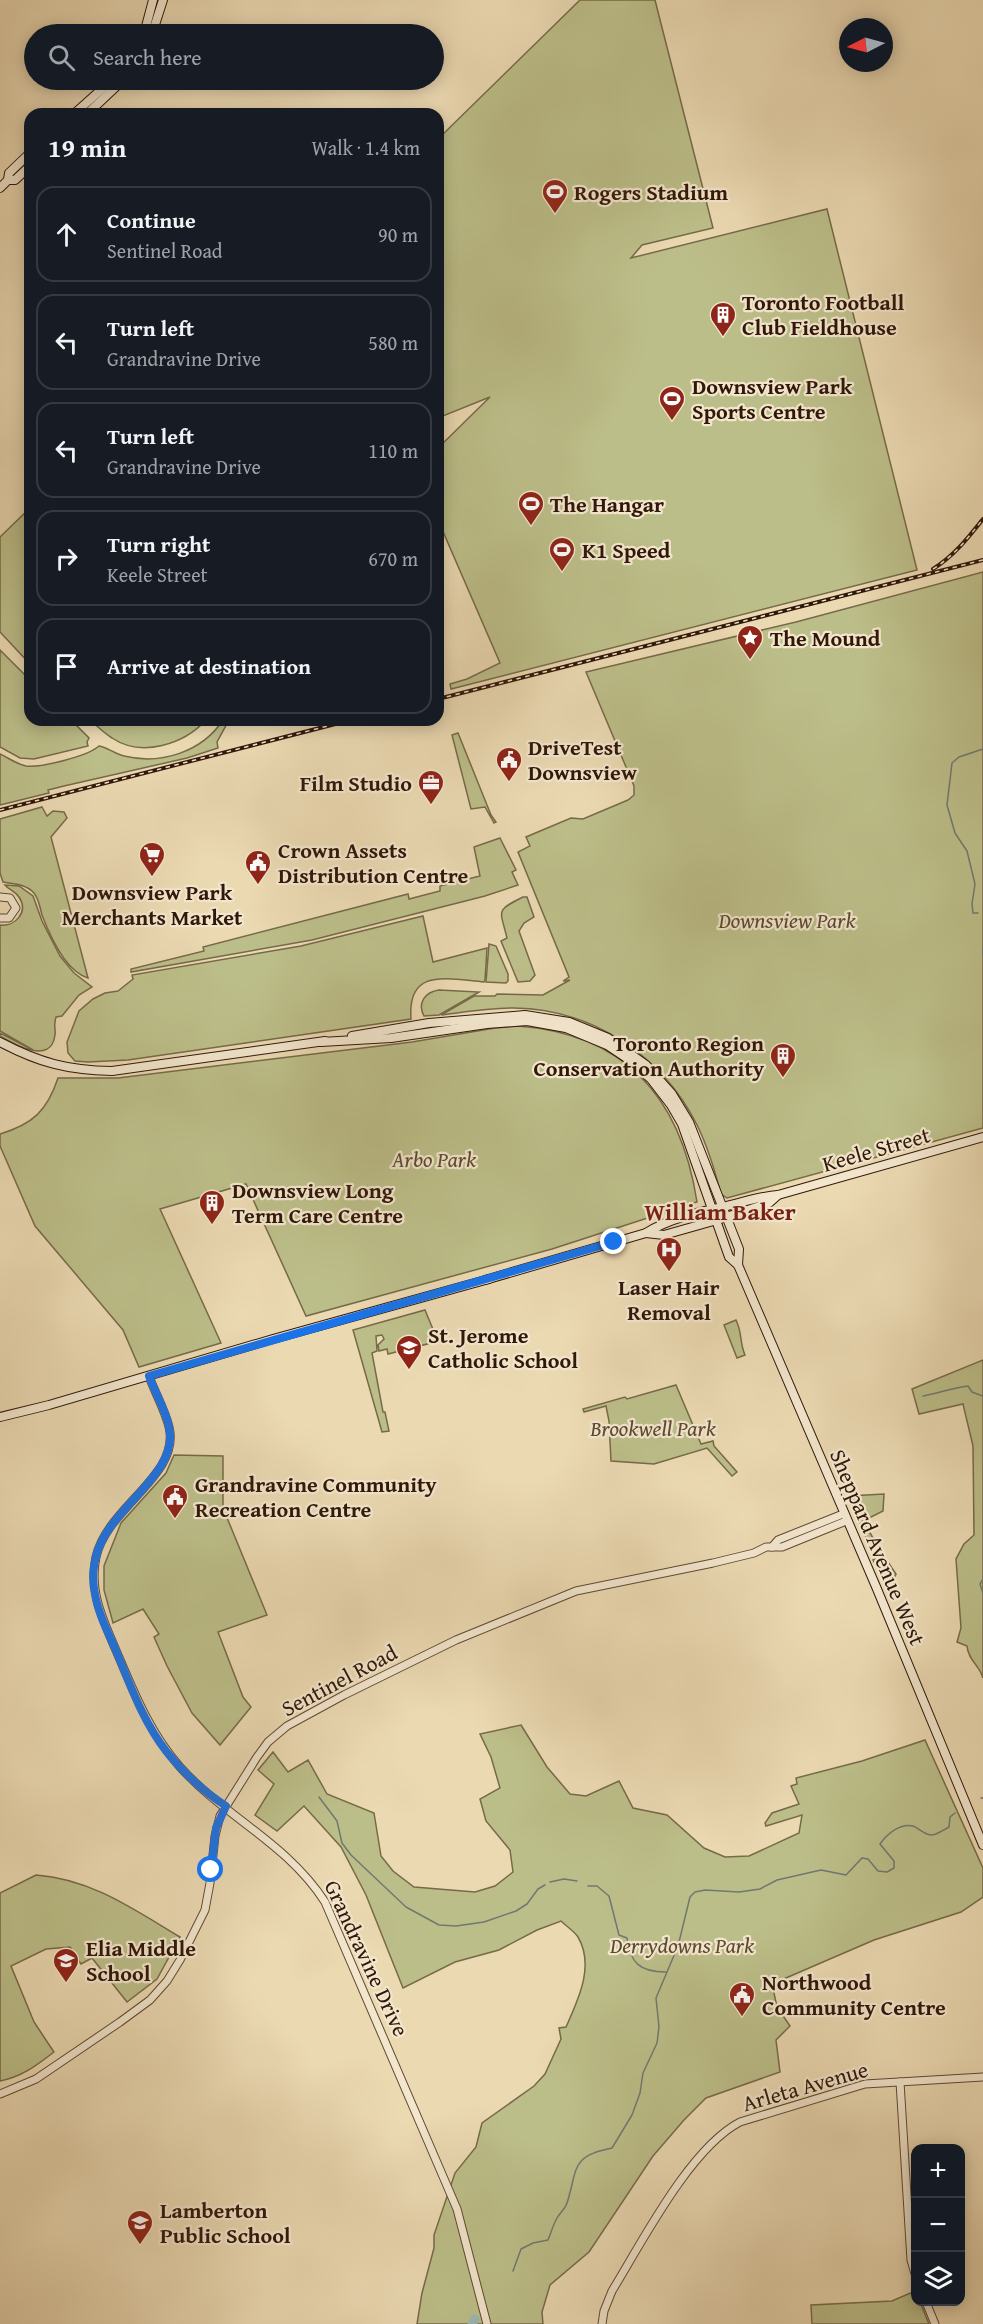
<!DOCTYPE html>
<meta charset="utf-8">
<style>
:root{--surface:#171b24;--page:#242831;--text:#f1f3f6;--muted:#9ea1a6;--line:#363941}
body{margin:0;font-family:"Gentium Book Plus",serif;background:var(--page);color:var(--text)}
.controls{position:absolute;right:18px;bottom:18px;display:grid;overflow:hidden;border-radius:12px;box-shadow:0 3px 15px #0003}
.controls button{width:54px;height:54px;display:grid;place-items:center;padding:0;border:0;border-bottom:2px solid var(--line);background:var(--surface);color:var(--text);font:30px sans-serif}
.compass{position:absolute;left:839px;top:18px;width:54px;height:54px;border-radius:50%;background:var(--surface);box-shadow:0 3px 15px #0003;rotate:264deg}
.stop{position:absolute;width:18px;height:18px;margin:-14px;border:4px solid #1a73e8;border-radius:50%;background:#fff}
.stop.end{background:#1a73e8;border-color:#fff;box-shadow:0 2px 6px #0008}
.list{margin:0;padding:0;list-style:none}
h2{display:flex;justify-content:space-between;align-items:center;height:78px;margin:0;padding:0 24px;font-size:26px}
h2 small{font-size:20px;font-weight:400;color:var(--muted)}
.list li{display:grid;grid-template-columns:39px 1fr auto;gap:18px;align-items:center;box-sizing:border-box;height:96px;margin:0 12px 12px;padding:0 12px;border:2px solid var(--line);border-radius:18px}
.list b{display:block;font-size:22px;white-space:nowrap}
.list p{margin:0;font-size:20px;white-space:nowrap;color:var(--muted)}
.list em{font-size:20px;font-style:normal;color:var(--muted)}
.icon{flex:none;width:33px;height:33px;fill:none;stroke:currentColor;stroke-width:2;stroke-linecap:round;stroke-linejoin:round}
.map{position:relative;flex:none;width:983px;height:2324px;overflow:hidden}
.search{position:absolute;background:var(--surface);box-shadow:0 3px 15px #0003;left:24px;top:24px;width:420px;height:66px;display:flex;align-items:center;gap:15px;box-sizing:border-box;padding:0 21px;border-radius:33px;color:var(--muted);font-size:22px}
.panel{position:absolute;background:var(--surface);box-shadow:0 3px 15px #0003;left:24px;top:108px;width:420px;height:618px;border-radius:18px}
.map>svg:first-child{display:block}
</style>
<div class="map">
<svg width="983" height="2324" viewBox="0 0 983 2324">
<rect width="100%" height="100%" fill="#ebd9b2"/>
<filter id="stains"><feTurbulence type="fractalNoise" baseFrequency=".00333" numOctaves="4"/><feColorMatrix values="0 0 0 0 .2 0 0 0 0 .09 0 0 0 0 .02 0 0 0 .5 -.17"/></filter>
<radialGradient id="worn" r=".72"><stop offset=".6" stop-color="#630" stop-opacity="0"/><stop offset="1" stop-color="#630" stop-opacity=".3"/></radialGradient>
<g fill="#bcbe89" stroke="#766a49" stroke-width="1.5">
<path d="M580 0H655L713 228 642 245 631 258 827 209 917 570 451 689 450 684 467 679 500 663 438 520V448L490 397 438 418V139Z"/>
<path d="M30 508V664L0 632V537Z"/>
<path d="M983 572V1128L727 1198 721 1194C715 1171 708 1147 697 1125 662 1056 593 1009 514 1008 489 1008 465 1012 441 1015L474 996H495L497 994 543 995 570 980 563 981 569 977 518 852 530 846 526 837 571 818 583 819 628 800 634 795V786L586 672 796 622Z"/>
<path d="M0 650 30 680V720H71L89 738 87 742 88 746 34 759 20 758 0 747Z"/>
<path d="M90 720H206C184 744 142 758 112 738 104 733 97 726 90 720Z"/>
<path d="M223 720H229L217 742 218 748 187 758 64 786 48 790 49 793 0 805V754C9 758 16 764 26 766 41 768 88 756 99 746 107 747 115 754 124 756 161 765 202 752 223 720Z"/>
<path d="M458 733 491 815 496 822 494 823 485 807 471 809 452 735Z"/>
<path d="M42 807 47 816 53 811 64 812 67 818 51 837 88 978C65 971 50 936 42 915 40 908 39 899 34 893 26 884 14 884 3 882L0 873V819Z"/>
<path d="M500 838 516 870 512 872 518 885 485 896 312 940 131 972V969L204 951 203 947 408 894 409 899 440 891V886L480 876 474 847Z"/>
<path d="M5 885 19 886 33 896 42 921 60 956 74 973 92 987 79 995 62 1016 56 1017C53 1027 56 1028 55 1035 51 1066 14 1044 0 1036V1033L33 1050 0 1031V925C15 927 29 912 19 897 15 891 9 890 5 885Z"/>
<path d="M523 897H527L534 917 524 923 519 931 535 975 530 981 518 982 501 941 507 938C500 909 495 911 523 897Z"/>
<path d="M423 916 433 962 487 948 485 980 484 982C448 979 407 967 411 1019L128 1060 88 1062 75 1061 68 1053 67 1042 79 1011 93 999 105 993 118 991 133 979 132 975 301 946Z"/>
<path d="M489 944 496 946 508 974V981L506 983 486 982Z"/>
<path d="M439 990 479 992 439 1015 424 1016C417 1003 425 992 439 990Z"/>
<path d="M518 1026C626 1034 681 1098 697 1202L552 1249 306 1316 246 1184 160 1209 221 1343 139 1367 123 1330 35 1226 0 1146V1134C33 1124 47 1111 58 1078H118L412 1042 495 1028Z"/>
<path d="M425 1310 437 1339 435 1342 388 1354 387 1349 379 1351 378 1345 384 1339 382 1335 376 1336 377 1351 372 1353 383 1412H385L389 1431 382 1432 353 1330Z"/>
<path d="M736 1320C743 1335 739 1341 745 1355L737 1358 724 1325Z"/>
<path d="M983 1360V1678C980 1666 968 1660 967 1646L957 1642 961 1628 956 1559 964 1544 974 1535 973 1446 963 1404 919 1414 912 1389Z"/>
<path d="M676 1385 701 1444 713 1441 714 1446 737 1472 732 1476 707 1448 654 1464 611 1461 609 1421 606 1406 584 1412 583 1409 625 1397 627 1399Z"/>
<path d="M174 1455 223 1456V1508L267 1615 218 1632 243 1697 251 1707 220 1745 192 1713 167 1666 154 1637 159 1634 143 1609 113 1623 104 1590V1566L121 1523 166 1473Z"/>
<path d="M884 1494 883 1511 863 1521 876 1543 870 1547 849 1496Z"/>
<path d="M884 1556 896 1574 889 1590 873 1560Z"/>
<path d="M521 1725 547 1767 570 1794 586 1796 619 1781 633 1808 667 1815 704 1848 725 1857 749 1856 799 1833 802 1815 766 1826 765 1823 772 1813 799 1804 791 1786 797 1784 796 1778 862 1761 925 1740 983 1868V1897L961 1912 874 1940 772 1984 777 2007 790 2026 776 2040 780 2072 706 2098 684 2120 653 2156 589 2252 550 2285 542 2312 543 2324H417L422 2293 434 2248V2235L455 2173 476 2147 482 2123 534 2086 545 2074 561 2039 559 2028 566 2027C578 2000 595 1966 578 1937 574 1931 566 1926 561 1921L537 1930 499 1950 455 1962 403 1988 366 1895 341 1847 304 1806 277 1831 255 1815 274 1784 258 1770 273 1752 288 1772 308 1760 327 1794 374 1813 381 1856 393 1871 414 1887 475 1892 495 1886 513 1872 510 1850 486 1821 480 1799 500 1788 491 1757 480 1734Z"/>
<path d="M36 1875C91 1879 133 1909 180 1937L157 1979 127 2002 92 1958 81 1964 70 1947 46 1949 11 1966 34 2022 54 2052C37 2065 22 2077 0 2081V1893Z"/>
<path d="M915 2291 916 2302H920L929 2324H812L811 2305 892 2301Z"/>
</g>
<g fill="none" stroke-linecap="round" stroke-linejoin="round">
<g stroke="#717871" stroke-width="1.5">
<path d="M978 913H973L972 904 975 884 967 851 955 833 947 805 952 763 959 757 983 749"/>
<path d="M983 946V955"/>
<path d="M923 1396C939 1393 952 1388 968 1386L972 1392 983 1396"/>
<path d="M983 1579 980 1584 983 1593"/>
<path d="M319 1797 337 1821 342 1843 351 1855 406 1907 439 1925 456 1926 484 1922 516 1911 527 1904 538 1889 545 1885"/>
<path d="M981 1798H983"/>
<path d="M550 1882 564 1879 577 1881"/>
<path d="M588 1886H597L609 1896 619 1935 627 1938C630 1963 640 1972 666 1972"/>
<path d="M513 2271 521 2249 533 2243 548 2240C551 2233 553 2225 557 2218 560 2213 565 2209 567 2203 578 2169 570 2156 612 2148L632 2115 640 2093 643 2073 657 2043 659 2027 656 1998 678 1946 690 1897 695 1892 705 1890 739 1892 760 1889 777 1880 821 1870 846 1875 862 1858 868 1859 878 1871 887 1872 894 1868V1861L880 1844C887 1834 900 1823 913 1826 919 1828 923 1834 931 1835 937 1835 943 1830 949 1827L950 1817 955 1813"/>
</g>
<path stroke="#9bb8b6" stroke-width="9" d="M472 2324 475 2319"/>
<defs>
<g id="tertiary">
<path d="M0 897 10 898 16 908 9 918H0"/>
<path d="M149 1376C155 1393 165 1410 169 1427 181 1475 107 1507 96 1557 89 1590 102 1618 115 1648 133 1690 149 1732 180 1767 225 1817 287 1843 325 1902L457 2209 487 2324"/>
<path d="M772 1547 778 1540 843 1514"/>
<path d="M900 2082 911 2260 916 2277"/>
<path d="M0 2094 36 2079 120 2022 150 2000 167 1981 180 1960 205 1910 210 1883 215 1836 220 1816 257 1757 268 1742 287 1726 344 1695 456 1640 576 1591 713 1563 754 1553 766 1547H782L846 1521"/>
<path d="M926 2302 935 2324"/>
<path d="M602 2324 604 2311 612 2291C642 2242 690 2148 740 2122L865 2084 983 2077"/>
</g>
<g id="secondary">
<path d="M144 34 153 0"/>
<path d="M152 34 163 0"/>
<path d="M74 114 112 80"/>
<path d="M87 114 123 80"/>
<path d="M8 180H15L30 166"/>
<path d="M0 188 8 180 9 173 30 153"/>
<path d="M352 1036 429 1023 525 1015 569 1022 608 1038 646 1065 672 1094 689 1122 739 1249 738 1265"/>
<path d="M0 1042C40 1063 67 1070 112 1071L325 1041"/>
<path d="M321 1042 391 1038 487 1024 527 1021 566 1028 607 1045 625 1057 651 1079 671 1105 682 1124 729 1257 738 1265 877 1589 983 1845"/>
<path d="M646 1233 664 1235 717 1220 769 1203 778 1195"/>
<path d="M485 1280 646 1233C670 1218 699 1212 727 1206 744 1202 760 1196 778 1195L983 1137"/>
<path d="M0 1417 49 1405 273 1339 489 1279"/>
</g>
</defs>
<use href="#tertiary" stroke="#604833" stroke-width="9"/>
<use href="#secondary" stroke="#311709" stroke-width="10"/>
<use href="#tertiary" stroke="#f2e6cd" stroke-width="7"/>
<use href="#secondary" stroke="#f2e6cd" stroke-width="8"/>
<defs>
<g id="rail">
<path d="M933 569C954 556 968 538 983 519"/>
<path d="M438 699 983 560"/>
<path d="M0 810 351 720"/>
</g>
</defs>
<use href="#rail" stroke="#311709" stroke-width="4"/>
<use href="#rail" stroke="#f2e6cd" stroke-width="1.5" stroke-dasharray="4.5" stroke-linecap="butt"/>
</g>
<g fill="none" stroke-linecap="round" stroke-linejoin="round">
<path stroke="#1a73e8" stroke-width="8" d="M211 1870 216 1828 226 1806C204 1792 182 1771 166 1751 143 1721 131 1687 117 1653 109 1634 98 1614 95 1594 92 1581 93 1566 97 1553 110 1507 180 1474 169 1427 166 1410 155 1393 149 1376L614 1242"/>
</g>
<defs>
<symbol id="stadium-pin" viewBox="-11 -11 22 30"><path d="M0 17L-7.5 6A9.5 9.5 0 1 1 7.5 6Z" fill="#8f2418" stroke="#f2e6cd"/><path d="M0-5a6.5 5 0 1 0 0 10a6.5 5 0 1 0 0-10ZM-3.5-1.8h7v3.6h-7Z" fill="#fff"/></symbol>
<symbol id="building-pin" viewBox="-11 -11 22 30"><path d="M0 17L-7.5 6A9.5 9.5 0 1 1 7.5 6Z" fill="#8f2418" stroke="#f2e6cd"/><path d="M-4-6H4V6H1V3H-1V6H-4ZM-2.5-4.3h1.7v1.8h-1.7ZM.8-4.3h1.7v1.8H.8ZM-2.5-1h1.7V.8h-1.7ZM.8-1h1.7V.8H.8Z" fill="#fff"/></symbol>
<symbol id="sight-pin" viewBox="-11 -11 22 30"><path d="M0 17L-7.5 6A9.5 9.5 0 1 1 7.5 6Z" fill="#8f2418" stroke="#f2e6cd"/><path d="M0-6L1.8-2.2L6-1.7L2.9 1.2L3.7 5.4L0 3.3L-3.7 5.4L-2.9 1.2L-6-1.7L-1.8-2.2Z" fill="#fff"/></symbol>
<symbol id="civic-pin" viewBox="-11 -11 22 30"><path d="M0 17L-7.5 6A9.5 9.5 0 1 1 7.5 6Z" fill="#8f2418" stroke="#f2e6cd"/><path d="M-.6-6.5H3V-4.5H.6V-3L4-1V1h2V6H-6V1h2V-1L-.6-3ZM-1.2 2.5V6h2.4V2.5Z" fill="#fff"/></symbol>
<symbol id="office-pin" viewBox="-11 -11 22 30"><path d="M0 17L-7.5 6A9.5 9.5 0 1 1 7.5 6Z" fill="#8f2418" stroke="#f2e6cd"/><path d="M-6-3h4V-5.5h4V-3h4V5H-6ZM-1-4.5V-3h2v-1.5ZM-6 0V1H6V0Z" fill="#fff"/></symbol>
<symbol id="supermarket-pin" viewBox="-11 -11 22 30"><path d="M0 17L-7.5 6A9.5 9.5 0 1 1 7.5 6Z" fill="#8f2418" stroke="#f2e6cd"/><path d="M-6-5.5h2.5l.6 2H6L4.5 2H-2.5L-4.4-4H-6ZM-1.5 3.2a1.3 1.3 0 1 0 .1 0ZM3 3.2a1.3 1.3 0 1 0 .1 0Z" fill="#fff"/></symbol>
<symbol id="hospital-pin" viewBox="-11 -11 22 30"><path d="M0 17L-7.5 6A9.5 9.5 0 1 1 7.5 6Z" fill="#8f2418" stroke="#f2e6cd"/><path d="M-5-5h3v3.5h4V-5h3V5h-3V1.5h-4V5h-3Z" fill="#fff"/></symbol>
<symbol id="school-pin" viewBox="-11 -11 22 30"><path d="M0 17L-7.5 6A9.5 9.5 0 1 1 7.5 6Z" fill="#8f2418" stroke="#f2e6cd"/><path d="M0-5L7-2L0 1L-7-2ZM-4 1L0 2.5L4 1V4Q0 6-4 4Z" fill="#fff"/></symbol>
</defs>
<g fill-rule="evenodd">
<use href="#stadium-pin" x="540" y="177" width="30" height="40"/>
<use href="#building-pin" x="708" y="300" width="30" height="40"/>
<use href="#stadium-pin" x="657" y="384" width="30" height="40"/>
<use href="#stadium-pin" x="516" y="489" width="30" height="40"/>
<use href="#stadium-pin" x="547" y="535" width="30" height="40"/>
<use href="#sight-pin" x="735" y="623" width="30" height="40"/>
<use href="#civic-pin" x="494" y="745" width="30" height="40"/>
<use href="#office-pin" x="416" y="768" width="30" height="40"/>
<use href="#supermarket-pin" x="137" y="840" width="30" height="40"/>
<use href="#civic-pin" x="243" y="848" width="30" height="40"/>
<use href="#building-pin" x="768" y="1041" width="30" height="40"/>
<use href="#building-pin" x="197" y="1188" width="30" height="40"/>
<use href="#hospital-pin" x="654" y="1235" width="30" height="40"/>
<use href="#school-pin" x="394" y="1333" width="30" height="40"/>
<use href="#civic-pin" x="160" y="1482" width="30" height="40"/>
<use href="#school-pin" x="51" y="1946" width="30" height="40"/>
<use href="#civic-pin" x="727" y="1980" width="30" height="40"/>
<use href="#school-pin" x="125" y="2208" width="30" height="40"/>
</g>
<g text-anchor="middle" stroke-width="4.5" stroke-linejoin="round" paint-order="stroke">
<g font-size="22" font-weight="bold" fill="#311709" stroke="#f2e6cd" text-anchor="start">
<text x="574" y="200">Rogers Stadium</text>
<text x="742" y="310">Toronto Football<tspan x="742" dy="25">Club Fieldhouse</tspan></text>
<text x="692" y="394">Downsview Park<tspan x="692" dy="25">Sports Centre</tspan></text>
<text x="550" y="512">The Hangar</text>
<text x="582" y="558">K1 Speed</text>
<text x="770" y="646">The Mound</text>
<text x="528" y="755">DriveTest<tspan x="528" dy="25">Downsview</tspan></text>
<text x="412" y="791" text-anchor="end">Film Studio</text>
<text x="278" y="858">Crown Assets<tspan x="278" dy="25">Distribution Centre</tspan></text>
<text x="152" y="900" text-anchor="middle">Downsview Park<tspan x="152" dy="25">Merchants Market</tspan></text>
<text x="764" y="1051" text-anchor="end">Toronto Region<tspan x="764" dy="25">Conservation Authority</tspan></text>
<text x="232" y="1198">Downsview Long<tspan x="232" dy="25">Term Care Centre</tspan></text>
<text x="669" y="1295" text-anchor="middle">Laser Hair<tspan x="669" dy="25">Removal</tspan></text>
<text x="428" y="1343">St. Jerome<tspan x="428" dy="25">Catholic School</tspan></text>
<text x="195" y="1492">Grandravine Community<tspan x="195" dy="25">Recreation Centre</tspan></text>
<text x="86" y="1956">Elia Middle<tspan x="86" dy="25">School</tspan></text>
<text x="762" y="1990">Northwood<tspan x="762" dy="25">Community Centre</tspan></text>
<text x="160" y="2218">Lamberton<tspan x="160" dy="25">Public School</tspan></text>
</g>
<g font-size="22" font-style="italic" fill="#5b492f" stroke="#f2e6cd">
<text x="787" y="928">Downsview Park</text>
<text x="434" y="1167">Arbo Park</text>
<text x="653" y="1436">Brookwell Park</text>
<text x="682" y="1953">Derrydowns Park</text>
</g>
<g font-size="22" fill="#311709" stroke="#f2e6cd">
<text transform="translate(876 1149) rotate(-16)" y="8">Keele Street</text>
<text transform="translate(878 1547) rotate(67)" y="8">Sheppard Avenue West</text>
<text transform="translate(339 1680) rotate(-28)" y="8">Sentinel Road</text>
<text transform="translate(367 1958) rotate(65)" y="8">Grandravine Drive</text>
<text transform="translate(805 2086) rotate(-16)" y="8">Arleta Avenue</text>
</g>
<g font-size="24" font-weight="bold" fill="#7a1f14" stroke="#f2e6cd">
<text x="720" y="1220">William Baker</text>
</g>
</g>
<rect width="100%" height="100%" filter="url(#stains)"/>
<rect width="100%" height="100%" fill="url(#worn)"/>
</svg>
<div class="controls">
<button>+</button>
<button>−</button>
<button><svg class="icon" aria-label="layers" viewBox="0 0 24 24"><path d="M12 4l9 5-9 5-9-5zM3 14l9 5 9-5"/></svg></button>
</div>
<svg class="compass" viewBox="-18 -18 36 36"><path d="M0-13l5 13h-10z" fill="#e53935"/><path d="M0 13l5-13h-10z" fill="#9ea1a6"/></svg>
<div class="stop" style="left:211px;top:1870px"></div>
<div class="stop end" style="left:614px;top:1242px"></div>
<div class="search"><svg class="icon" aria-label="search" viewBox="0 0 24 24"><circle cx="10" cy="10" r="6"/><path d="M15 15l6 6"/></svg>Search here</div>
<section class="panel">
<h2>19 min<small>Walk · 1.4 km</small></h2>
<ul class="list">
<li><svg class="icon" aria-label="ahead" viewBox="0 0 24 24"><path d="M12 20V5M6 11l6-6 6 6"/></svg><div><b>Continue</b><p>Sentinel Road</p></div><em>90 m</em></li>
<li><svg class="icon" aria-label="left" viewBox="0 0 24 24"><path d="M17 20v-9H6M10 6l-5 5 5 5"/></svg><div><b>Turn left</b><p>Grandravine Drive</p></div><em>580 m</em></li>
<li><svg class="icon" aria-label="left" viewBox="0 0 24 24"><path d="M17 20v-9H6M10 6l-5 5 5 5"/></svg><div><b>Turn left</b><p>Grandravine Drive</p></div><em>110 m</em></li>
<li><svg class="icon" aria-label="right" viewBox="0 0 24 24"><path d="M7 20v-9h11M14 6l5 5-5 5"/></svg><div><b>Turn right</b><p>Keele Street</p></div><em>670 m</em></li>
<li><svg class="icon" aria-label="arrive" viewBox="0 0 24 24"><path d="M6 21V4h12l-3 4 3 4H6"/></svg><div><b>Arrive at destination</b></div></li>
</ul>
</section>
</div>
